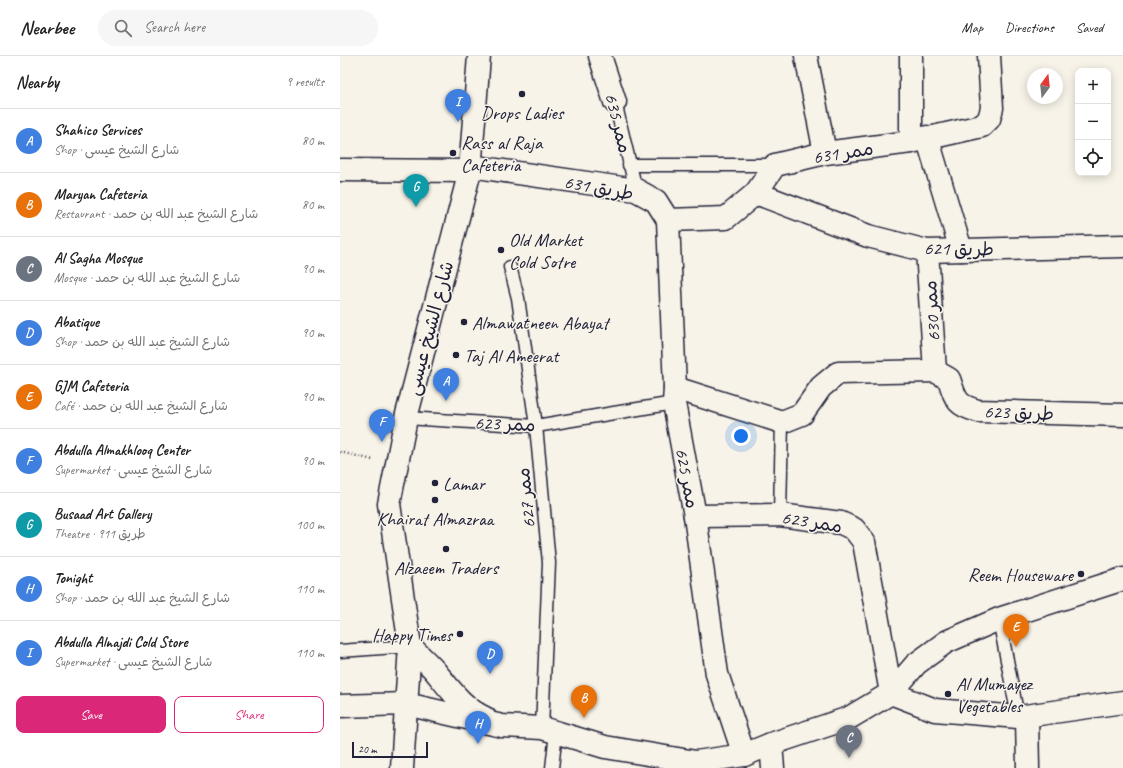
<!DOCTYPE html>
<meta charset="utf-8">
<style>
:root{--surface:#fff;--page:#f6f6f6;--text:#222;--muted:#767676;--line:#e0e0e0;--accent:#db2777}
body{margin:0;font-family:Caveat,"Playpen Sans Arabic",sans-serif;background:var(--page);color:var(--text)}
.controls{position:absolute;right:12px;top:12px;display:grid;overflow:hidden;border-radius:8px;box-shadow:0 2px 10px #0003}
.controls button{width:36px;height:36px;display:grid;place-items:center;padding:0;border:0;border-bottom:1px solid var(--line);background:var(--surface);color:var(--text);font:20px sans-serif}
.compass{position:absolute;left:687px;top:12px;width:36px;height:36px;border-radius:50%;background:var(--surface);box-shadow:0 2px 10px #0003;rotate:15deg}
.scale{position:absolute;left:12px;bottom:10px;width:76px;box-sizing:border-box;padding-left:4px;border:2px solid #22223b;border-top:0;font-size:11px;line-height:14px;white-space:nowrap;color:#22223b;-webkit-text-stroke:3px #f7f3e8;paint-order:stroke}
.you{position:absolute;left:401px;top:380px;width:14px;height:14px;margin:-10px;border:3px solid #fff;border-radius:50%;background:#1a73e8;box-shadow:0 0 0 6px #1a73e833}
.badge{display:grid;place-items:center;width:26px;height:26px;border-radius:50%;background:var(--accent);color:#fff;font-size:13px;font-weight:700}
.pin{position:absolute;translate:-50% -33px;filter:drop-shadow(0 1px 2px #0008)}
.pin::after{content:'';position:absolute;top:21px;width:14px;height:12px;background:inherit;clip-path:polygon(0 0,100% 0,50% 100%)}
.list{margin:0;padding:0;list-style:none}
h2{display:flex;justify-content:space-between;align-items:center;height:52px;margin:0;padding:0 16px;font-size:17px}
h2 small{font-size:13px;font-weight:400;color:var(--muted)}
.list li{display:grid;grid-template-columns:26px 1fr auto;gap:12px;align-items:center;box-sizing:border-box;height:64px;padding:0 16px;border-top:1px solid var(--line)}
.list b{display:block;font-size:15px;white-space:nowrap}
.list p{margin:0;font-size:13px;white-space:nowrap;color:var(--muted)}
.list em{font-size:13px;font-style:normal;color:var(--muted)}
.actions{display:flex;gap:8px;padding:12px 16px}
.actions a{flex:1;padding:9px 0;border:1px solid var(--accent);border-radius:8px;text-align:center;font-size:14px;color:var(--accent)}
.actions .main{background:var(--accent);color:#fff}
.icon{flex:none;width:22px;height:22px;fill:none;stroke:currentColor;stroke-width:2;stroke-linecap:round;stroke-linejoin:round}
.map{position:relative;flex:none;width:783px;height:712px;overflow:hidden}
header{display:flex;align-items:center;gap:24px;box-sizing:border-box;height:56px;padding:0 20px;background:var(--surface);border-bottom:1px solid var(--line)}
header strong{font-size:19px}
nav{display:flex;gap:22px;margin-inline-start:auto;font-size:14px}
.search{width:280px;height:36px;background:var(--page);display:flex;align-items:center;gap:10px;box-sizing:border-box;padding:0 14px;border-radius:22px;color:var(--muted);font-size:15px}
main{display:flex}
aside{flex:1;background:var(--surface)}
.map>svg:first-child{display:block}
</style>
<header>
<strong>Nearbee</strong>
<div class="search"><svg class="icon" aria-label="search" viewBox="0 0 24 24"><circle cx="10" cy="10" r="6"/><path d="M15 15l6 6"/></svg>Search here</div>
<nav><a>Map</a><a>Directions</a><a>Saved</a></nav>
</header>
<main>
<aside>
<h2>Nearby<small>9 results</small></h2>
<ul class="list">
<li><span class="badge" style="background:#3f7fe0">A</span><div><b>Shahico Services</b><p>Shop · شارع الشيخ عيسى</p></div><em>80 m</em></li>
<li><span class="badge" style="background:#e8710a">B</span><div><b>Maryan Cafeteria</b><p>Restaurant · شارع الشيخ عبد الله بن حمد</p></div><em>80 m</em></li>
<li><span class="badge" style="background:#6b7280">C</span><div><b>Al Sagha Mosque</b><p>Mosque · شارع الشيخ عبد الله بن حمد</p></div><em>90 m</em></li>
<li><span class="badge" style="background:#3f7fe0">D</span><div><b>Abatique</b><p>Shop · شارع الشيخ عبد الله بن حمد</p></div><em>90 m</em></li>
<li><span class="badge" style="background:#e8710a">E</span><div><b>GJM Cafeteria</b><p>Café · شارع الشيخ عبد الله بن حمد</p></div><em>90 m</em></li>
<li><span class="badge" style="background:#3f7fe0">F</span><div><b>Abdulla Almakhlooq Center</b><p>Supermarket · شارع الشيخ عيسى</p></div><em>90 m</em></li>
<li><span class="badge" style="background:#0f9aa8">G</span><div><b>Busaad Art Gallery</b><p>Theatre · طريق 911</p></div><em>100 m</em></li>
<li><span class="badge" style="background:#3f7fe0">H</span><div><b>Tonight</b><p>Shop · شارع الشيخ عبد الله بن حمد</p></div><em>110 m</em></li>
<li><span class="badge" style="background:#3f7fe0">I</span><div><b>Abdulla Alnajdi Cold Store</b><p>Supermarket · شارع الشيخ عيسى</p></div><em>110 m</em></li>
</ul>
<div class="actions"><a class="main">Save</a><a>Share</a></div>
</aside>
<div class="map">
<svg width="783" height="712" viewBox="0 0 783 712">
<rect width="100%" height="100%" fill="#f7f3e8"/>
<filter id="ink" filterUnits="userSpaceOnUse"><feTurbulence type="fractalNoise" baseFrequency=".025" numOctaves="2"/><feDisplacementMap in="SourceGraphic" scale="8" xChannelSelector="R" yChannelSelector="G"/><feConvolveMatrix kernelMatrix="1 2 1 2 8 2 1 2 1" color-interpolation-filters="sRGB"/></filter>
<g filter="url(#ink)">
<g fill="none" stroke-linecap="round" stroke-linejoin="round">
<defs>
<g id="service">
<path d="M275 46 296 134"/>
<path d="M289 109H435"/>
<path d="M170 211 178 242 196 370 209 507 202 672"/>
<path d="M66 362 196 370 334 347"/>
<path d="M440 459 442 366"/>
<path d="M659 563 678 661"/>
<path d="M0 595 70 590"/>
<path d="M212 712 216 677"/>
</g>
<g id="minor">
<path d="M260 0 275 46"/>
<path d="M466 0 485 97"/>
<path d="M571 0V86"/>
<path d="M587 81 621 194"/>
<path d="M130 110 296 134 316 145 328 164 335 332 334 347 355 460 377 618 404 699"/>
<path d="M0 114 130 115"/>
<path d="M416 137 528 180 587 195 783 190"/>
<path d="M328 164 386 162 416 137 435 109 485 97 571 86 642 70 649 63 652 52 649 0"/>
<path d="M587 195 595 315"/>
<path d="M335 332 442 366 462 358 481 331 498 317 595 315 609 323C616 344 616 349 638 355L783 359"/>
<path d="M355 460 440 459 501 467 514 473 524 486 551 637 595 654 678 661 783 646"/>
<path d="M70 590C78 598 87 606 95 615 110 633 123 652 145 662"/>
<path d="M66 648 162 670 202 672 265 691 356 706 404 699 431 688 509 662 551 637 576 608 606 586 659 563 783 523"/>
<path d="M687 661 688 712"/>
<path d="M431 688 433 712"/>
</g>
<g id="tertiary">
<path d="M0 650 66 648"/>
<path d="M62 712 70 590 49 448 66 362 130 115 139 0"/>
</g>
</defs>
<use href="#service" stroke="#22223b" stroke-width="15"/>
<use href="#minor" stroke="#22223b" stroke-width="25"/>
<use href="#tertiary" stroke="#22223b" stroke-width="25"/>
<path stroke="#22223b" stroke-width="2.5" stroke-dasharray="1 3" stroke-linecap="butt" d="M0 396 33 404"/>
<use href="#service" stroke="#f7f3e8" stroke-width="12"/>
<use href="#minor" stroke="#f7f3e8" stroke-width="22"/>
<use href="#tertiary" stroke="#f7f3e8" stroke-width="22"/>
</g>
</g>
<g fill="#22223b" stroke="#f7f3e8" stroke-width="1.5">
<circle cx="182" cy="38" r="4"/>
<circle cx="113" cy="97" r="4"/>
<circle cx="161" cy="194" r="4"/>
<circle cx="124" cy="266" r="4"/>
<circle cx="116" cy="299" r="4"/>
<circle cx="95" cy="427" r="4"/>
<circle cx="95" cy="444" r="4"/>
<circle cx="106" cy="493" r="4"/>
<circle cx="741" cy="518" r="4"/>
<circle cx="120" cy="578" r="4"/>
<circle cx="608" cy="638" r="4"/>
</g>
<g text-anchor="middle" stroke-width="3" stroke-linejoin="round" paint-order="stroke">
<g font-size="19" fill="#22223b" stroke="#f7f3e8" text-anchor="start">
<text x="182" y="63" text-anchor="middle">Drops Ladies</text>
<text x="121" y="93">Rass al Raja<tspan x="121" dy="22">Cafeteria</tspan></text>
<text x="169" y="190">Old Market<tspan x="169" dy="22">Cold Sotre</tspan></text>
<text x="132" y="273">Almawatneen Abayat</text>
<text x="124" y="306">Taj Al Ameerat</text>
<text x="103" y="434">Lamar</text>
<text x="95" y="469" text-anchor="middle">Khairat Almazraa</text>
<text x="106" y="518" text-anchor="middle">Alzaeem Traders</text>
<text x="733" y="525" text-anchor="end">Reem Houseware</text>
<text x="112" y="585" text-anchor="end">Happy Times</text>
<text x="616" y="634">Al Mumayez<tspan x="616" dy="22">Vegetables</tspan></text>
</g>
<g font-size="19" fill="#22223b" stroke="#f7f3e8">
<text transform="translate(279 67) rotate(76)" y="7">ممر 635</text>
<text transform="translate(503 96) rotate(-9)" y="7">ممر 631</text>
<text transform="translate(259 131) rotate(10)" y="7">طريق 631</text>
<text transform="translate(619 192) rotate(1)" y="7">طريق 621</text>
<text transform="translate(591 255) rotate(-94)" y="7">ممر 630</text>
<text transform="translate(89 272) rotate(-75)" y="7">شارع الشيخ عيسى</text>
<text transform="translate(679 356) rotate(2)" y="7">طريق 623</text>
<text transform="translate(165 367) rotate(2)" y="7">ممر 623</text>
<text transform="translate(348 422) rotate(79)" y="7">ممر 625</text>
<text transform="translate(185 442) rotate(-96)" y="7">ممر 627</text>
<text transform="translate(472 465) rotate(9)" y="7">ممر 623</text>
</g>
</g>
</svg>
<div class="controls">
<button>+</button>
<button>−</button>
<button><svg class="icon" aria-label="locate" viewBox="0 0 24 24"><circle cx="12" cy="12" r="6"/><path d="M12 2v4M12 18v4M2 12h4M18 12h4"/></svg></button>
</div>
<svg class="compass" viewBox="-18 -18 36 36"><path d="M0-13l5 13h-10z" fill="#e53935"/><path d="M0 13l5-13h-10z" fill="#767676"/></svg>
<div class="scale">20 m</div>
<div class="you"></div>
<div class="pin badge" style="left:106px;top:345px;background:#3f7fe0">A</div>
<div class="pin badge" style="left:244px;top:662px;background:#e8710a">B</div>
<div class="pin badge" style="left:509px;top:702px;background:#6b7280">C</div>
<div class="pin badge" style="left:150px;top:618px;background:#3f7fe0">D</div>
<div class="pin badge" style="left:676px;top:591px;background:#e8710a">E</div>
<div class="pin badge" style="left:42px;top:386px;background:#3f7fe0">F</div>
<div class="pin badge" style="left:76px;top:151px;background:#0f9aa8">G</div>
<div class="pin badge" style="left:138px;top:688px;background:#3f7fe0">H</div>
<div class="pin badge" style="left:118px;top:66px;background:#3f7fe0">I</div>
</div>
</main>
